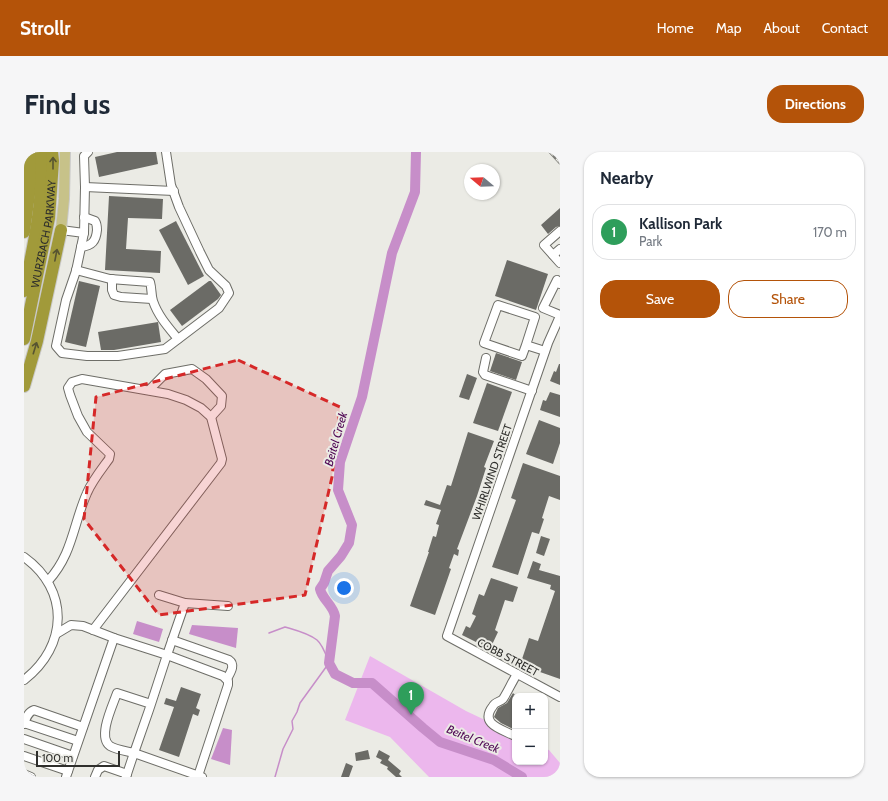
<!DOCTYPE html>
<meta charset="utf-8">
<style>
:root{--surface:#fff;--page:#f6f6f7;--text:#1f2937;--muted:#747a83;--line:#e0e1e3;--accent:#b45309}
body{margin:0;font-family:Cabin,sans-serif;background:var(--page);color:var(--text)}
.controls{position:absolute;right:12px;bottom:12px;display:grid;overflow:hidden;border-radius:8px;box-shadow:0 1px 3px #0004}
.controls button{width:36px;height:36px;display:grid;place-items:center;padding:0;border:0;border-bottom:1px solid var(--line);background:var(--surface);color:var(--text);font:20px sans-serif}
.compass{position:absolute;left:440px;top:12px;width:36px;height:36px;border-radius:50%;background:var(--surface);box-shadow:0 1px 3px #0004;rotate:289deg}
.scale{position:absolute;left:12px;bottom:10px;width:84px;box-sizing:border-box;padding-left:4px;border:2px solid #2f2f2c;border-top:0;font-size:11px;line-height:14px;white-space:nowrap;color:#2f2f2c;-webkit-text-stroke:3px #ebebe5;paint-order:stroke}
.you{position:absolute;left:320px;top:436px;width:14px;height:14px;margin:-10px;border:3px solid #fff;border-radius:50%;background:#1a73e8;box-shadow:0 0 0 6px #1a73e833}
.badge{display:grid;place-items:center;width:26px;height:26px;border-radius:50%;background:var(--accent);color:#fff;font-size:13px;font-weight:700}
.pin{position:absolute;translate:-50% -33px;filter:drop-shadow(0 1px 2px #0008)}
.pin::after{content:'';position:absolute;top:21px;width:14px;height:12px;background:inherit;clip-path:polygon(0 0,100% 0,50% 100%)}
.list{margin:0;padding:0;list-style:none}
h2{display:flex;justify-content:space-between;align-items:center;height:52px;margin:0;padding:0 16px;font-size:17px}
h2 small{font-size:13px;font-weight:400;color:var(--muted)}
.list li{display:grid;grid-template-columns:26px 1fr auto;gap:12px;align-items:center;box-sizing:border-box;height:56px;margin:0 8px 8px;padding:0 8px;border:1px solid var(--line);border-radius:16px}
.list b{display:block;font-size:15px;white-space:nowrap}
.list p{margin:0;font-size:13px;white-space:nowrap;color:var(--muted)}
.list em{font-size:13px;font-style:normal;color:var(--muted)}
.actions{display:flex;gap:8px;padding:12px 16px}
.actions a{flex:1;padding:9px 0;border:1px solid var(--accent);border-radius:16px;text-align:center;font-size:14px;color:var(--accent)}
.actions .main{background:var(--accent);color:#fff}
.map{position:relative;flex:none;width:536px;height:625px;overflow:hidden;border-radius:16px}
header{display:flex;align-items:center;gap:24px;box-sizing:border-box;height:56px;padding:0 20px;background:var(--accent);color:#fff}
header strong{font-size:19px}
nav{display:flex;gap:22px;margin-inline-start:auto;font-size:14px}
.intro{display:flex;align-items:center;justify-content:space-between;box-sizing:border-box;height:96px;padding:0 24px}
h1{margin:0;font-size:28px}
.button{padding:10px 18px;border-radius:16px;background:var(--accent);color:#fff;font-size:14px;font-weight:700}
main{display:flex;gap:24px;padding:0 24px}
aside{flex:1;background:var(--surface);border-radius:16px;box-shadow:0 1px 3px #0004}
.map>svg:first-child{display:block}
</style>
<header>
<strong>Strollr</strong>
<nav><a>Home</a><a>Map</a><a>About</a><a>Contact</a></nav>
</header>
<div class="intro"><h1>Find us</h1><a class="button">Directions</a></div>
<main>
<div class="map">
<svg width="536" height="625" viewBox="0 0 536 625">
<rect width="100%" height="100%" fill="#ebebe5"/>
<path fill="#ecb7ed" d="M346 504 442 559 491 582V610H521V597L525 598 536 611V625H405L366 585 321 568Z"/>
<g fill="#c78ec9">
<path d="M113 469 139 477 135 490 109 482Z"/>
<path d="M168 473 214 476 212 496 165 482Z"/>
<path d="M199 576 208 578 206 613 187 607Z"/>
</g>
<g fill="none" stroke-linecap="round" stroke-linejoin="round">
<path stroke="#c78ec9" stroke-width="1.5" d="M245 481 261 475C271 478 284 481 293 488 299 493 302 503 305 511L276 551 273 560 268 569 269 577 259 597 251 625"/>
<path stroke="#c78ec9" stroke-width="10" d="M392 0 391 40 368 101 338 245 316 310 314 338 328 373 325 391 317 404 304 419 300 431 296 437C298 447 309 453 311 464L305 511 311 522 329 531H348L399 576 416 590 470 608 498 625"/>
</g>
<g fill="#6b6b66">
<path d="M93 0H132L134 12 75 25 71 5Z"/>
<path d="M85 44 139 47 138 67 104 66 102 97 137 99 136 121 81 118Z"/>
<path d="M536 56V74L532 75 524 82 517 73Z"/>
<path d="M152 69 180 124 164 133 135 78Z"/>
<path d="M483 108 524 122 512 158 471 144Z"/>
<path d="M55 129 76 134 62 195 41 190Z"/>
<path d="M185 129H187L197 143 194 147 158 174 146 158Z"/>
<path d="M134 170 137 190 90 198H77L74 180Z"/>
<path d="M472 201 498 210 492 228 466 219Z"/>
<path d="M535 212H536V233L526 229 530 219 532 220Z"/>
<path d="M443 222 453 226 445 248 435 245Z"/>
<path d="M463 231 488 240 474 279 449 271Z"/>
<path d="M526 240 536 243V265L516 258 519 248 522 249Z"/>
<path d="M515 268 536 276V291L529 312 502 302Z"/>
<path d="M444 280 470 289 460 315 462 316 453 344 433 397 435 398 434 404 430 402 425 416 427 417 411 463 386 454 405 400H404L409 384 412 385 415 373 412 372 417 358 400 353 402 348 416 353 423 333 427 334Z"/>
<path d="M499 311 536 324V348L525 344 518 366 520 367 515 382 508 380 494 423 468 415 492 348 487 346Z"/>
<path d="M517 384 526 387 520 404 512 401Z"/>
<path d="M509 409 517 412 515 418 536 424V527L496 513 505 486 514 489 531 439 526 437 527 433 503 426Z"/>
<path d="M467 426 494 435 489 450 481 448 471 478 474 480 466 497 438 483 442 474 446 476 452 464 448 462 455 442 460 444Z"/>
<path d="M157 535 177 542 172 556 176 558 174 564 169 562 155 605 135 598 150 555 140 552 142 546 152 549Z"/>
<path d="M489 541 491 543V578L477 571 470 565 474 556 483 551Z"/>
<path d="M344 598 346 607 332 609 331 601Z"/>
<path d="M355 598 366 604 364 608 377 619 375 622 378 625H372L363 617 364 615 356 611 358 608 352 605Z"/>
<path d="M322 611 329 614 325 625H317Z"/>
</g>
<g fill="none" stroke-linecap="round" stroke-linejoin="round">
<defs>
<g id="minor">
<path d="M61 35 150 39"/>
<path d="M37 78 60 81 52 119 42 148 32 194 38 201 63 204H94L141 197 195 156 205 141 202 134 185 118 176 100 155 55 147 33 142 0"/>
<path d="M536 79 520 93 536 111"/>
<path d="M60 81 61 35 60 4 64 0"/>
<path d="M57 95C68 94 72 89 73 78 73 74 73 72 71 69L60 65"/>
<path d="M529 103 536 97"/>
<path d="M52 118 86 127 126 130C128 137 127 143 129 149 134 164 145 176 154 187"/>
<path d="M88 127V138L90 143 97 145 128 147"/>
<path d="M536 132 533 128 519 156 536 163"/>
<path d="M536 164 524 191 423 484 536 545"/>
<path d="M502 193 498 204 460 191 474 153 511 165 502 193 521 199"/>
<path d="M462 206 459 220 461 223 508 239"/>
<path d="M125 238 141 222 168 217 182 227 198 244 197 254 187 265"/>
<path d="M0 405C46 438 44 494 0 528"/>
<path d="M24 429C49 402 49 372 63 341 68 329 77 318 85 307L86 302 63 280 54 264 46 243 44 236 48 230 58 227 144 242 162 248 177 256 187 265 198 307 197 311 69 478"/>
<path d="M135 443 161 451 143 503 199 524 204 529V533L174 624"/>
<path d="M161 451 204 454"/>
<path d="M32 482 47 473 59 474 90 486 42 625"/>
<path d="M90 486 143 503 127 552 125 558 110 601C103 599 93 598 86 594 73 585 89 553 93 541L127 552"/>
<path d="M148 488 205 508C212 513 206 521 203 527"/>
<path d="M0 571 54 589"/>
<path d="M0 572C2 566 4 560 10 558L59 575"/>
<path d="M491 584C477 577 455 572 469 554 471 550 476 550 479 547 484 539 488 530 493 522"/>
<path d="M0 587 49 604"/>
<path d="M0 604 44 619"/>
<path d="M0 622 7 625"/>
<path d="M71 625 74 618 80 614 103 622"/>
<path d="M102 625 110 601 178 625"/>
</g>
<path id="major" d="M37 78 40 47 41 0"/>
<g id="highway">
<path d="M0 80 6 35V0"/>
<path d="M0 139C10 92 20 48 17 0"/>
<path id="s1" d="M0 187 25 66 29 9 28 0"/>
<path d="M0 234 13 189 37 78"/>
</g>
</defs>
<use href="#minor" stroke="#6e6e68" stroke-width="10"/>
<use href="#major" stroke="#c9c9c8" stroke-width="12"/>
<use href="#highway" stroke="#c9c9c8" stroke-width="14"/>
<use href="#minor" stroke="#fff" stroke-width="8"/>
<use href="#major" stroke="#c7c289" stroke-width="10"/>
<use href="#highway" stroke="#a19a3a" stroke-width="12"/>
<defs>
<path id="rail" d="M526 0 536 11"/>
</defs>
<use href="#rail" stroke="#7c7c77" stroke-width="3"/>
<use href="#rail" stroke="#ebebe5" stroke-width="1.5" stroke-dasharray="4.5" stroke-linecap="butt"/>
</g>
<defs><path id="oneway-shaft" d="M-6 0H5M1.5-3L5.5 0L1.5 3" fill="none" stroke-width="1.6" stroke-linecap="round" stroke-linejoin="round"/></defs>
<g stroke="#575431">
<use href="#oneway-shaft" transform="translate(29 11) rotate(-90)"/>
<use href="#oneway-shaft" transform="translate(32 103) rotate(-79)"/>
<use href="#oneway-shaft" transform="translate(11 196) rotate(-73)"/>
</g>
<path fill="#d62828" fill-opacity="0.2" stroke="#d62828" stroke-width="3" stroke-dasharray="8 5" stroke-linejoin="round" d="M214 208 316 255 308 325 281 443 135 463 60 367 72 245Z"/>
<g text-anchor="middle" stroke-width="4" stroke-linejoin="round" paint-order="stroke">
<g font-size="11" fill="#2f2f2c" stroke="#ebebe5">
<text dy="4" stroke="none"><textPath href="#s1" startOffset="107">WURZBACH PARKWAY</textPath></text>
<text transform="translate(468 320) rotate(-71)" y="4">WHIRLWIND STREET</text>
<text transform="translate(484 505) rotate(28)" y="4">COBB STREET</text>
</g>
<g font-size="12" font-style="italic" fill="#4f0754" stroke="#ebebe5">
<text transform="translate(312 287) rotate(-74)" y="4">Beitel Creek</text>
<text transform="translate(449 587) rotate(22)" y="4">Beitel Creek</text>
</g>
</g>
</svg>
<div class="controls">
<button>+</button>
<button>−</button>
</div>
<svg class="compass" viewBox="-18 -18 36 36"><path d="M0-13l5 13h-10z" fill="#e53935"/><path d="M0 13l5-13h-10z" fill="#747a83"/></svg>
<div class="scale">100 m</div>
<div class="you"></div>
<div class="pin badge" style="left:387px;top:563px;background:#2e9e5b">1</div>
</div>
<aside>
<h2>Nearby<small></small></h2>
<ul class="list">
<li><span class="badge" style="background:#2e9e5b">1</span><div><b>Kallison Park</b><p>Park</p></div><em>170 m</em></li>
</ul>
<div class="actions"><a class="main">Save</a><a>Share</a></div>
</aside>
</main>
